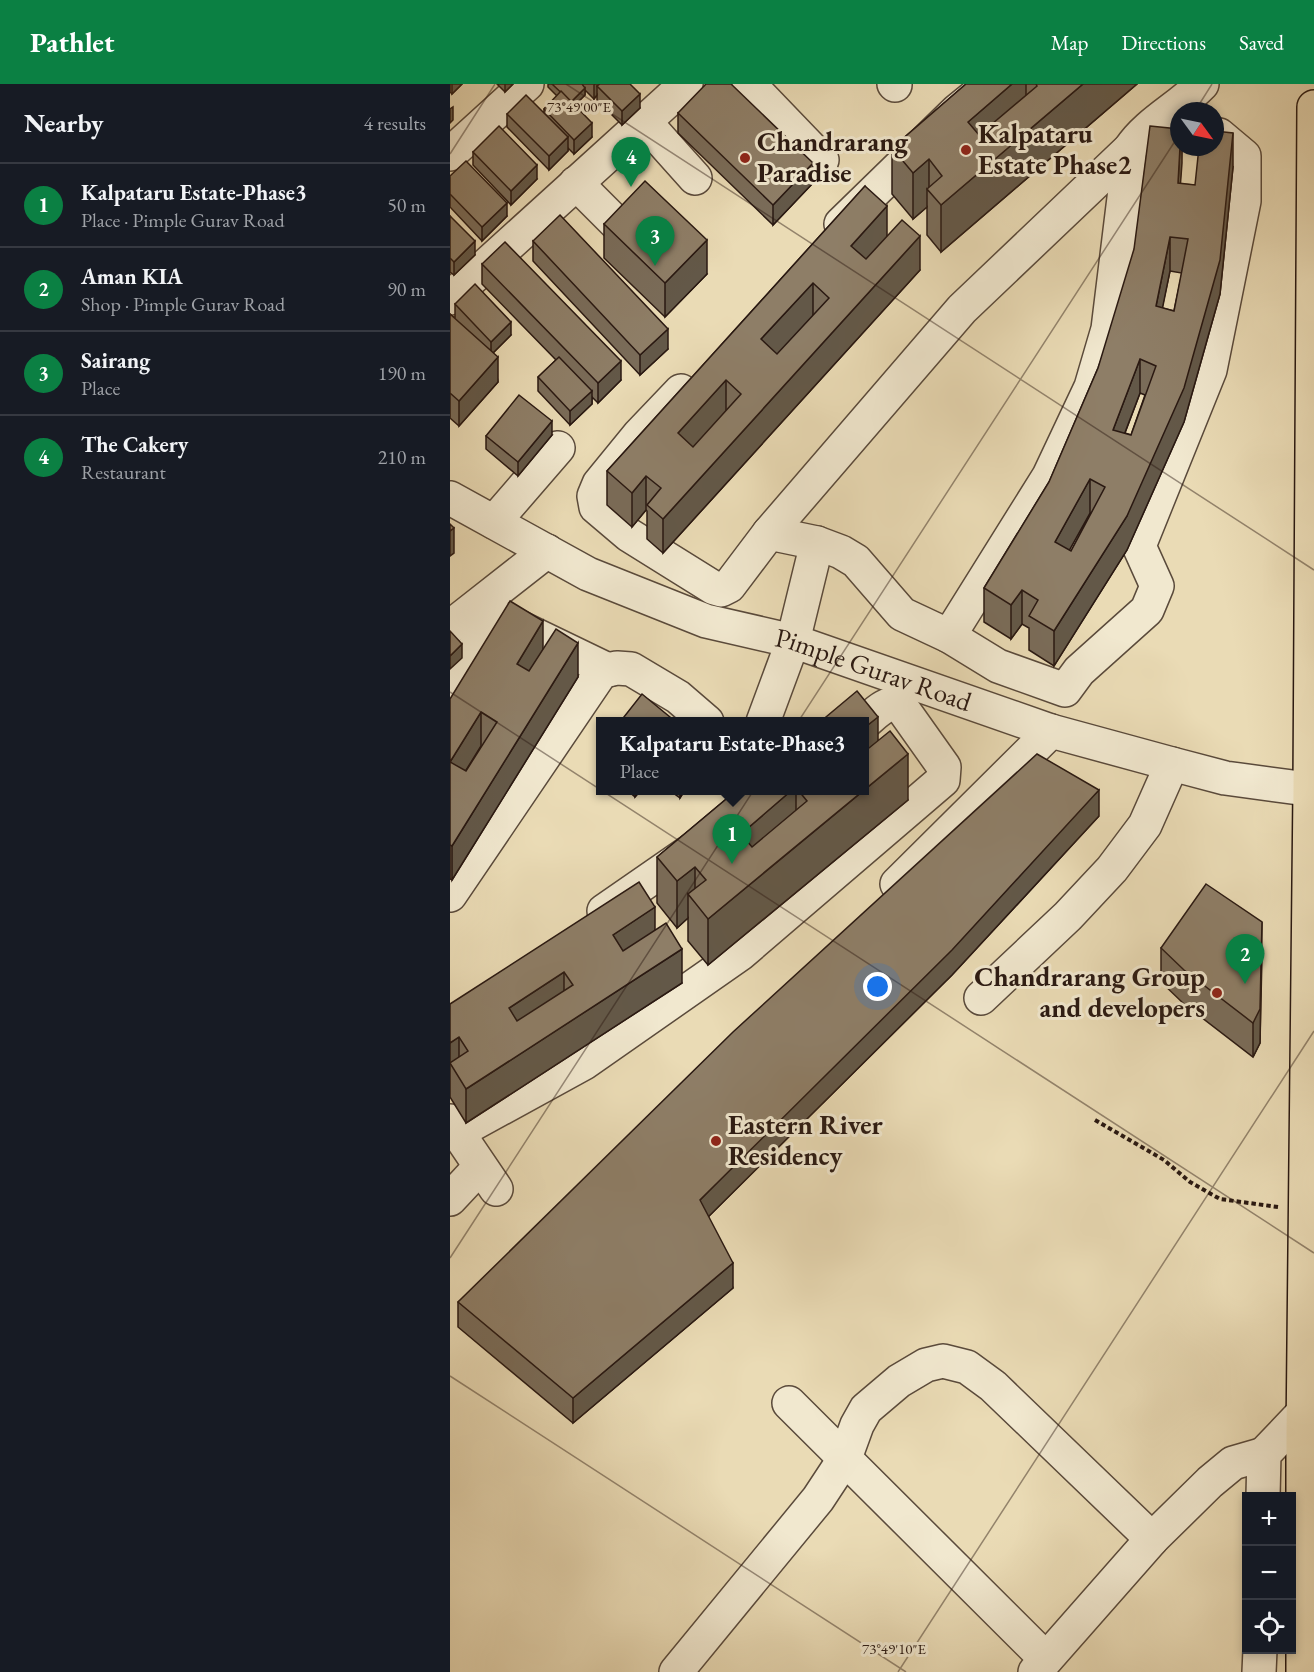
<!DOCTYPE html>
<meta charset="utf-8">
<style>
:root{--surface:#171b24;--page:#242831;--text:#f1f3f6;--muted:#9ea1a6;--line:#363941;--accent:#0b8043}
body{margin:0;font-family:"EB Garamond",serif;background:var(--page);color:var(--text)}
.controls{position:absolute;right:18px;bottom:18px;display:grid;overflow:hidden;border-radius:0px;box-shadow:0 3px 9px #0003}
.controls button{width:54px;height:54px;display:grid;place-items:center;padding:0;border:0;border-bottom:2px solid var(--line);background:var(--surface);color:var(--text);font:30px sans-serif}
.compass{position:absolute;left:720px;top:18px;width:54px;height:54px;border-radius:50%;background:var(--surface);box-shadow:0 3px 9px #0003;rotate:123deg}
.you{position:absolute;left:428px;top:903px;width:21px;height:21px;margin:-15px;border:4px solid #fff;border-radius:50%;background:#1a73e8;box-shadow:0 0 0 9px #1a73e833}
.badge{display:grid;place-items:center;width:39px;height:39px;border-radius:50%;background:var(--accent);color:#fff;font-size:20px;font-weight:700}
.pin{position:absolute;translate:-50% -50px;filter:drop-shadow(0 2px 3px #0008)}
.pin::after{content:'';position:absolute;top:32px;width:21px;height:18px;background:inherit;clip-path:polygon(0 0,100% 0,50% 100%)}
.popup{position:absolute;left:146px;top:633px;width:273px;height:78px;box-sizing:border-box;display:grid;place-content:center;border-radius:0px;background:var(--surface);filter:drop-shadow(0 2px 4px #0005);font-size:20px;white-space:nowrap;color:var(--muted)}
.popup b{font-size:22px;color:var(--text)}
.popup::after{content:'';position:absolute;left:50%;top:100%;margin-left:-12px;border:12px solid transparent;border-top-color:var(--surface)}
.list{margin:0;padding:0;list-style:none}
h2{display:flex;justify-content:space-between;align-items:center;height:78px;margin:0;padding:0 24px;font-size:26px}
h2 small{font-size:20px;font-weight:400;color:var(--muted)}
.list li{display:grid;grid-template-columns:39px 1fr auto;gap:18px;align-items:center;box-sizing:border-box;height:84px;padding:0 24px;border-top:2px solid var(--line)}
.list b{display:block;font-size:22px;white-space:nowrap}
.list p{margin:0;font-size:20px;white-space:nowrap;color:var(--muted)}
.list em{font-size:20px;font-style:normal;color:var(--muted)}
.icon{flex:none;width:33px;height:33px;fill:none;stroke:currentColor;stroke-width:2;stroke-linecap:round;stroke-linejoin:round}
.map{position:relative;flex:none;width:864px;height:1588px;overflow:hidden}
header{display:flex;align-items:center;gap:36px;box-sizing:border-box;height:84px;padding:0 30px;background:var(--accent);color:#fff}
header strong{font-size:28px}
nav{display:flex;gap:33px;margin-inline-start:auto;font-size:21px}
main{display:flex}
aside{flex:1;background:var(--surface)}
.map>svg:first-child{display:block}
</style>
<header>
<strong>Pathlet</strong>
<nav><a>Map</a><a>Directions</a><a>Saved</a></nav>
</header>
<main>
<aside>
<h2>Nearby<small>4 results</small></h2>
<ul class="list">
<li><span class="badge">1</span><div><b>Kalpataru Estate-Phase3</b><p>Place · Pimple Gurav Road</p></div><em>50 m</em></li>
<li><span class="badge">2</span><div><b>Aman KIA</b><p>Shop · Pimple Gurav Road</p></div><em>90 m</em></li>
<li><span class="badge">3</span><div><b>Sairang</b><p>Place</p></div><em>190 m</em></li>
<li><span class="badge">4</span><div><b>The Cakery</b><p>Restaurant</p></div><em>210 m</em></li>
</ul>
</aside>
<div class="map">
<svg width="864" height="1588" viewBox="0 0 864 1588">
<rect width="100%" height="100%" fill="#eadbb5"/>
<filter id="stains"><feTurbulence type="fractalNoise" baseFrequency=".00333" numOctaves="4"/><feColorMatrix values="0 0 0 0 .2 0 0 0 0 .09 0 0 0 0 .02 0 0 0 .5 -.17"/></filter>
<radialGradient id="worn" r=".72"><stop offset=".6" stop-color="#630" stop-opacity="0"/><stop offset="1" stop-color="#630" stop-opacity=".3"/></radialGradient>
<g fill="none" stroke-linecap="round" stroke-linejoin="round">
<defs>
<g id="minor">
<path d="M299 0 372 76"/>
<path d="M444 0 445 1"/>
<path d="M194 37 245 94"/>
<path d="M0 70 77 0"/>
<path d="M126 99 169 142"/>
<path d="M391 140 507 27 540 0"/>
<path d="M0 214 236 0"/>
<path d="M231 307 189 351 149 400 144 412 146 423 179 451 264 504 271 506 279 502 319 449 367 459 391 468 406 477 452 530 499 552 548 582 615 606 629 587 697 526 707 502 689 462 760 286 794 117V72L769 51H765"/>
<path id="s1" d="M0 414 138 490 256 537 343 557 601 647 722 680 775 694 864 706"/>
<path d="M44 438 108 364"/>
<path d="M319 449 512 225 680 65"/>
<path d="M0 543 97 467"/>
<path d="M499 552 599 392 641 303 658 245 680 65C698 38 729 24 752 0"/>
<path d="M0 608 22 568 46 532 158 586"/>
<path d="M313 638 343 557 367 459"/>
<path d="M447 800 601 647"/>
<path d="M0 811 152 587 167 584 181 585 228 613 257 638"/>
<path d="M154 827 245 764"/>
<path d="M531 914 618 832 662 785 695 741 722 680"/>
<path d="M0 1037 46 1105"/>
<path d="M8 1048 134 979 290 870 493 696 494 683 450 621C436 616 424 631 414 639"/>
<path d="M0 1115 30 1083"/>
<path d="M339 1319 596 1575"/>
<path d="M813 1412 814 1370 854 1328"/>
<path d="M226 1588 368 1415 395 1374 407 1341 416 1325 449 1297 476 1281 493 1277 517 1283 543 1302 702 1455"/>
<path d="M585 1588 702 1455 760 1398 783 1379 814 1370"/>
<path d="M809 1588 810 1566"/>
</g>
<path id="major" d="M853 1588V1352L860 706 864 23"/>
</defs>
<use href="#minor" stroke="#5a4a3b" stroke-width="36"/>
<use href="#major" stroke="#2a1912" stroke-width="36"/>
<path stroke="#2a1912" stroke-width="4" stroke-dasharray="4.5 3" stroke-linecap="butt" d="M645 1036 714 1076 740 1098 770 1115 828 1123"/>
<use href="#minor" stroke="#f1e8cf" stroke-width="33"/>
<use href="#major" stroke="#eadbb5" stroke-width="33"/>
</g>
<g fill="#7a6c59" stroke="#2a1912" stroke-width="1.5" fill-rule="evenodd">
<path d="M0 0H12L2 10 0 8Z"/>
<path d="M47 0H63L55 8Z"/>
<path d="M98 0H180L190 24 172 41 147 16V11L144 15 135 6V11L125 21 142 53 124 70 118 64V67L99 86 57 43V30L94 28V25L107 12 98 3Z"/>
<path d="M516 0H687L491 168 477 151V123L463 135 442 110V64Z"/>
<path d="M228 29 363 99 323 141 228 49Z"/>
<path d="M732 63 730 100 745 101 783 83 770 210 734 338 677 466 604 582 579 566V544L572 540 561 555 534 538V504L599 398 648 284ZM720 187 732 189 724 227 712 224ZM690 309 695 311 681 351 675 349ZM640 429H641L621 467 619 466Z"/>
<path d="M23 68 87 95 61 121 23 81Z"/>
<path d="M0 92 57 132 32 157 0 123Z"/>
<path d="M415 102 437 152 470 186 213 469 197 455V427L196 426 182 443 157 421V387Z"/>
<path d="M0 132 25 171 4 191 0 188Z"/>
<path d="M154 140 257 190 215 233 154 174Z"/>
<path d="M83 157 218 265 190 291 83 177Z"/>
<path d="M32 180 171 296 148 319 142 313V320L120 341 88 307V293L106 276 32 200Z"/>
<path d="M5 220 61 251 43 269 48 298 9 342 0 334V230L5 234Z"/>
<path d="M102 351 68 392 36 365V352Z"/>
<path d="M93 565 128 593 2 796 0 795V615Z"/>
<path d="M428 656 458 716 258 881 238 857V834L227 844 207 819V773L287 706H414Z"/>
<path d="M150 662V685L149 684V664Z"/>
<path d="M177 706H191L185 713Z"/>
<path d="M219 706H235L230 714Z"/>
<path d="M649 732 502 891 258 1133 283 1204 123 1339 8 1243V1218Z"/>
<path d="M205 846 232 899 16 1039 0 1013V920Z"/>
<path d="M711 864 812 872 810 959 803 973 734 920 711 898Z"/>
</g>
<g fill="#635848" stroke="#2a1912" stroke-width="1.5">
<path d="M2 0H12L2 10Z"/>
<path d="M55 0H63L55 8Z"/>
<path d="M145 0H159L147 2V11L144 15V1Z"/>
<path d="M562 0H576V35L518 84V38Z"/>
<path d="M633 0H687L491 168V121Z"/>
<path d="M135 4V11L120 26V19Z"/>
<path d="M190 10V24L172 41V27Z"/>
<path d="M3 23V36L0 39V25Z"/>
<path d="M142 39V53L124 70V56Z"/>
<path d="M783 49V83L770 210 734 338 677 466 604 582V547L677 432Z"/>
<path d="M118 53V67L99 86V72Z"/>
<path d="M730 63H732V79L728 133V99Z"/>
<path d="M479 75V107L477 105V123L463 135V89Z"/>
<path d="M363 79V99L323 141V121Z"/>
<path d="M87 81V95L61 121V107Z"/>
<path d="M57 119V132L32 157V143Z"/>
<path d="M437 122V156L401 196V162Z"/>
<path d="M470 152V186L213 469V435Z"/>
<path d="M720 153V187L706 256V222Z"/>
<path d="M257 156V190L215 233V199Z"/>
<path d="M25 157V171L4 191V178Z"/>
<path d="M363 199V233L311 290V255Z"/>
<path d="M61 238V251L41 271V258Z"/>
<path d="M218 245V265L190 291V271Z"/>
<path d="M48 273V298L9 342V317Z"/>
<path d="M690 275V309L663 380V346Z"/>
<path d="M171 277V296L148 319V299Z"/>
<path d="M276 296V330L228 383V349Z"/>
<path d="M142 307V320L120 341V327Z"/>
<path d="M102 337V351L68 392V378Z"/>
<path d="M196 392V426L182 443V409Z"/>
<path d="M640 395V429L605 492V458Z"/>
<path d="M4 444V469L0 472V447Z"/>
<path d="M572 506V540L561 555V521Z"/>
<path d="M93 537V571L67 614V580Z"/>
<path d="M128 559V593L2 796V762Z"/>
<path d="M12 560V574L0 585V572Z"/>
<path d="M31 628V662L0 712V678Z"/>
<path d="M428 633V679L414 691V644Z"/>
<path d="M458 670V716L258 881V835Z"/>
<path d="M185 706H191L185 713Z"/>
<path d="M230 706H235L230 714Z"/>
<path d="M342 706H346V750L291 796V750Z"/>
<path d="M649 706V732L502 891 250 1141V1116Z"/>
<path d="M245 783V818L238 810V834L227 844V797Z"/>
<path d="M205 823V857L163 885V851Z"/>
<path d="M812 838 810 959 803 973V939Z"/>
<path d="M232 865V899L16 1039V1005Z"/>
<path d="M114 888V922L59 958V924Z"/>
<path d="M9 953V987L0 979V959Z"/>
<path d="M283 1179V1204L123 1339V1314Z"/>
</g>
<g fill="#8e7e67" stroke="#2a1912" stroke-width="1.5" fill-rule="evenodd">
<path d="M102 0H132L135 4 121 18Z"/>
<path d="M150 0H180L190 10 172 27 147 2Z"/>
<path d="M256 0H281L363 79 323 121 228 29Z"/>
<path d="M516 0H562L518 38 529 51 587 2 586 0H633L491 121 477 105 492 92 479 75 463 89 442 64Z"/>
<path d="M111 7 142 39 124 56 94 25Z"/>
<path d="M76 11 118 53 99 72 57 30Z"/>
<path d="M49 42 87 81 61 107 23 68Z"/>
<path d="M700 42 729 45V63H730L728 99 745 101 749 63H765V47L783 49 770 176 734 304 677 432 604 547 579 532 588 516 572 506 561 521 534 504 599 398 648 284 684 165ZM720 153 738 155 724 227 706 222ZM690 275 706 282 681 351 663 346ZM640 395 655 403 621 467 605 458Z"/>
<path d="M16 77 57 119 32 143 0 110V92Z"/>
<path d="M195 97 257 156 215 199 154 140Z"/>
<path d="M415 102 437 122 401 162 416 175 452 136 470 152 213 435 197 421 211 404 196 392 182 409 157 387ZM363 199 379 214 327 270 311 255ZM276 296 291 310 243 363 228 349Z"/>
<path d="M110 131 218 245 190 271 83 157Z"/>
<path d="M0 132 25 157 4 178 0 174Z"/>
<path d="M55 158 171 277 148 299 32 180Z"/>
<path d="M25 200 61 238 41 258 5 220Z"/>
<path d="M0 230 48 273 9 317 0 309Z"/>
<path d="M109 273 142 307 120 327 88 293Z"/>
<path d="M69 311 102 337 68 378 36 352Z"/>
<path d="M0 440 4 444 0 447Z"/>
<path d="M60 517 93 537 67 580 79 587 106 545 128 559 2 762 0 761V615ZM31 628 47 638 16 687 0 678Z"/>
<path d="M0 547 12 560 0 572Z"/>
<path d="M407 607 428 633 414 644V638H370Z"/>
<path d="M192 610 226 638H170Z"/>
<path d="M440 647 458 670 414 706V668Z"/>
<path d="M587 670 649 706 502 866 250 1116 283 1179 123 1314 8 1218 283 948Z"/>
<path d="M287 706H342L291 750 302 763 357 717 348 706H414L258 835 238 810 256 796 245 783 227 797 207 773Z"/>
<path d="M189 798 205 823 163 851 173 867 216 839 232 865 16 1005 0 979 18 967 9 953 0 959V920ZM114 888 123 901 67 937 59 924Z"/>
<path d="M756 800 812 838 810 925 803 939 734 886 711 864Z"/>
</g>
<path fill="none" stroke="#2a1912" stroke-width="1.5" stroke-opacity="0.45" d="M116 0 864 486M745 27 762 0M0 70 45 0M0 608 864 1169M0 1174 729 51M0 1292 456 1588M448 1588 864 947"/>
<g fill="#8f2418" stroke="#f1e8cf" stroke-width="2">
<circle cx="516" cy="66" r="6"/>
<circle cx="295" cy="74" r="6"/>
<circle cx="767" cy="909" r="6"/>
<circle cx="266" cy="1057" r="6"/>
</g>
<g text-anchor="middle" stroke-width="6" stroke-linejoin="round" paint-order="stroke">
<g font-size="27" font-weight="bold" fill="#2a1912" stroke="#f1e8cf" text-anchor="start">
<text x="528" y="59">Kalpataru<tspan x="528" dy="31">Estate Phase2</tspan></text>
<text x="307" y="67">Chandrarang<tspan x="307" dy="31">Paradise</tspan></text>
<text x="755" y="902" text-anchor="end">Chandrarang Group<tspan x="755" dy="31">and developers</tspan></text>
<text x="278" y="1050">Eastern River<tspan x="278" dy="31">Residency</tspan></text>
</g>
<g font-size="27" fill="#2a1912" stroke="#f1e8cf">
<text dy="9" stroke="none"><textPath href="#s1" startOffset="459">Pimple Gurav Road</textPath></text>
</g>
</g>
<g font-size="15" text-anchor="middle" fill="#2a1912" stroke="#f1e8cf" stroke-width="6" stroke-linejoin="round" paint-order="stroke">
<text x="129" y="28">73°49'00"E</text>
<text x="444" y="1570">73°49'10"E</text>
</g>
<rect width="100%" height="100%" filter="url(#stains)"/>
<rect width="100%" height="100%" fill="url(#worn)"/>
</svg>
<div class="controls">
<button>+</button>
<button>−</button>
<button><svg class="icon" aria-label="locate" viewBox="0 0 24 24"><circle cx="12" cy="12" r="6"/><path d="M12 2v4M12 18v4M2 12h4M18 12h4"/></svg></button>
</div>
<svg class="compass" viewBox="-18 -18 36 36"><path d="M0-13l5 13h-10z" fill="#e53935"/><path d="M0 13l5-13h-10z" fill="#9ea1a6"/></svg>
<div class="you"></div>
<div class="pin badge" style="left:282px;top:780px">1</div>
<div class="popup"><b>Kalpataru Estate-Phase3</b>Place</div>
<div class="pin badge" style="left:795px;top:900px">2</div>
<div class="pin badge" style="left:205px;top:182px">3</div>
<div class="pin badge" style="left:181px;top:103px">4</div>
</div>
</main>
